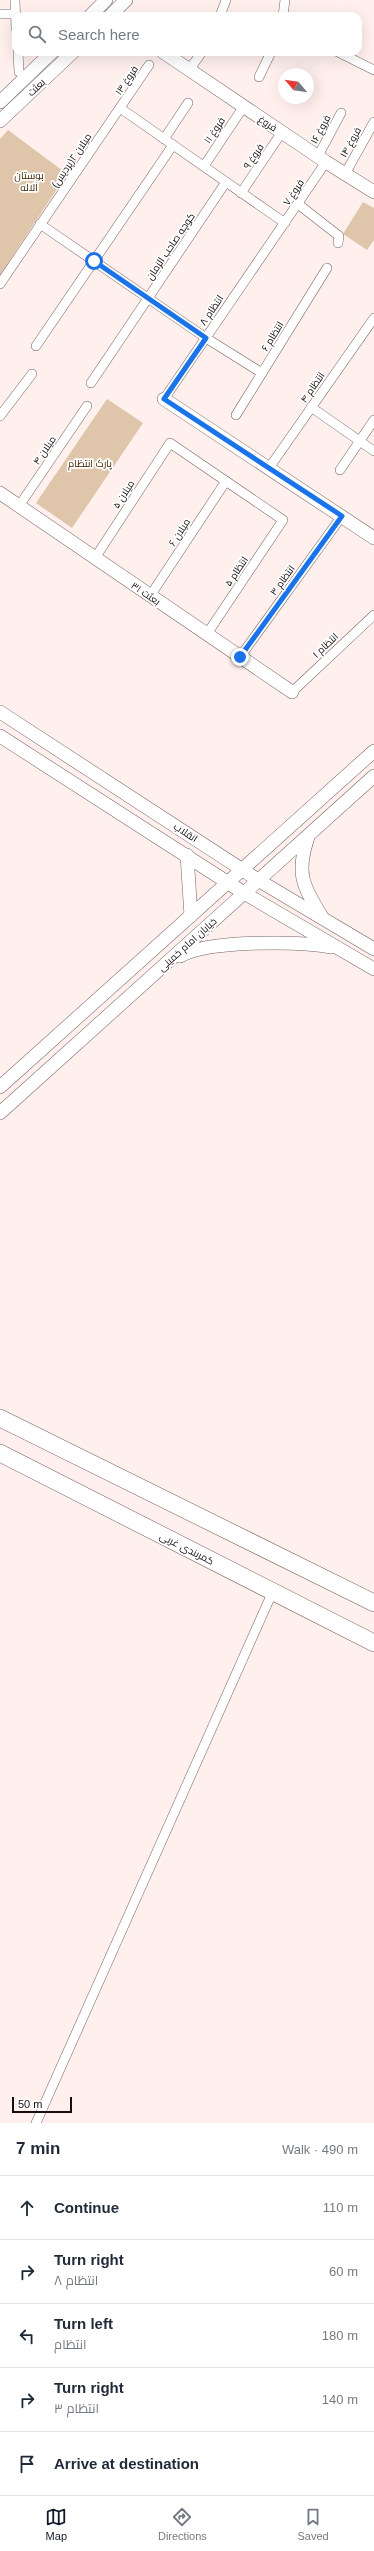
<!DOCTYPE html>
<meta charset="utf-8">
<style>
:root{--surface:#fff;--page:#f2f2f3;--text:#1f2937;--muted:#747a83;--line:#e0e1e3;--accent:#111827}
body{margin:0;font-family:Arial,Cairo,sans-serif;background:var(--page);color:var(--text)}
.compass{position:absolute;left:278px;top:68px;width:36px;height:36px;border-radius:50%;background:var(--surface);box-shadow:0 4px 16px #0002;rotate:299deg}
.scale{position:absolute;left:12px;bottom:10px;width:60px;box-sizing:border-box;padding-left:4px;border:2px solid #160e0d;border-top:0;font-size:11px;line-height:14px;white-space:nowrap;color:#160e0d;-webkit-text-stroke:3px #fff;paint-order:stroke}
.stop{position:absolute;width:12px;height:12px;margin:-9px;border:3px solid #1a73e8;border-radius:50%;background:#fff}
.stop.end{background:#1a73e8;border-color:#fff;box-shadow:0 1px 4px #0008}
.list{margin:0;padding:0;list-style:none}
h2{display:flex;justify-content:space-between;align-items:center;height:52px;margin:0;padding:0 16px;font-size:17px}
h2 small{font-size:13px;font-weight:400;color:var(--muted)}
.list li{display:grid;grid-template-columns:26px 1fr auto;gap:12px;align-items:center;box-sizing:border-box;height:64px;padding:0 16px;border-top:1px solid var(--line)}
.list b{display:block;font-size:15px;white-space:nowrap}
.list p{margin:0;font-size:13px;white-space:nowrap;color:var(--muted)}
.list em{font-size:13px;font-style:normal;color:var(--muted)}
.icon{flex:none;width:22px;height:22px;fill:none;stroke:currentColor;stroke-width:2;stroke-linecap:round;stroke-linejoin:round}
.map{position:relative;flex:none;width:374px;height:2123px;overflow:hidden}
.search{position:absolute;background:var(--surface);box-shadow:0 4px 16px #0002;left:12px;right:12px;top:12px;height:44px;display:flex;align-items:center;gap:10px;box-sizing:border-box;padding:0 14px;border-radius:12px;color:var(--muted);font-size:15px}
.sheet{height:372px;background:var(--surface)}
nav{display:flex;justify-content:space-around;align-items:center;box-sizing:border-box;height:56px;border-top:1px solid var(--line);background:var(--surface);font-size:11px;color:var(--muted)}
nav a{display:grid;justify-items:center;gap:2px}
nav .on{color:var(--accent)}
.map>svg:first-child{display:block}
</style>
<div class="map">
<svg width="374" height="2123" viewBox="0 0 374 2123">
<rect width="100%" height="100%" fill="#fff0ee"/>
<g fill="#dfc5aa">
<path d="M8 130 67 174 0 275V139Z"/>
<path d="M363 202 374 208V240L367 250 343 234Z"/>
<path d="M107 399 143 423 72 528 36 503Z"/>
</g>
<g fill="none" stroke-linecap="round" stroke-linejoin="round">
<defs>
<g id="street">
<path d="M15 0 16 28"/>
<path d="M0 14H15"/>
<path d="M220 16 226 0"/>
<path d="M283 16 285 0"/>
<path d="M18 52 19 72"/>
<path d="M338 52 374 70"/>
<path d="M189 70 202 52"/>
<path d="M259 77 271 52"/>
<path d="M120 108 285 223"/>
<path d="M164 139 188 103"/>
<path d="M318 156 341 113"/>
<path d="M204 166 244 106"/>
<path d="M345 174 374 122"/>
<path d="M241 193 282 132"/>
<path d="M298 204 339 236 338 243"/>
<path d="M40 224 206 338 262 373"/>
<path d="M0 284 149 65"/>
<path d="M36 346 173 145"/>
<path d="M91 383 226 182"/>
<path d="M164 399 326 162"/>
<path d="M311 407 374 451"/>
<path d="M236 415 327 268"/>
<path d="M0 416 32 374"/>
<path d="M269 468 374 318"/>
<path d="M340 470 374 420"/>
<path d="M19 506 87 406"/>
<path d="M95 558 170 443 283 520 207 634"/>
<path d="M150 596 226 481"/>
<path d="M240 657 342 516"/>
<path d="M292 692 374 615"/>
<path d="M36 2123 273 1591"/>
</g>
<g id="secondary">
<path d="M90 16 106 0"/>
<path d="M110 16 126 0"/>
<path d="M163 52 326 162 374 192"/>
<path d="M0 102 52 52"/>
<path d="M0 121 73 52"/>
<path d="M164 399 374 538"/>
<path d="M0 493 292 692"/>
<path d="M0 712 258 880 374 949"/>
<path d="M0 736 244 893 374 969"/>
<path d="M308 837C296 873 302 885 322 917"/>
<path d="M187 855 191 916"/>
<path d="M180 956C209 940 298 941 332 947"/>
<path d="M0 1087 374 751"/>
<path d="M0 1113 374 776"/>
</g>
<g id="highway">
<path d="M0 1418 374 1603"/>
<path d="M0 1453 374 1643"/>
</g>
</defs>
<use href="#street" stroke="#776360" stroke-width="10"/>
<use href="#secondary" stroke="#776360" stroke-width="14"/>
<use href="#highway" stroke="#776360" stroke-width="18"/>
<use href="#street" stroke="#fff" stroke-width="9"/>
<use href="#secondary" stroke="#fff" stroke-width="13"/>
<use href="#highway" stroke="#fff" stroke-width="17"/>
</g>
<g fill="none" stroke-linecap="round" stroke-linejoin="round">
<path stroke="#1a73e8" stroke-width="5" d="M94 261 206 338 164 399 342 516 240 657"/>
</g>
<g text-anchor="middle" stroke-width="3.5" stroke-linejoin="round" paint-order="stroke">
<g font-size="10" fill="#160e0d" stroke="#fff">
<text transform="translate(126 80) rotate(-56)" y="4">فروغ ۱۳</text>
<text transform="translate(36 87) rotate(-44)" y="4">بعثت</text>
<text transform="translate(268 123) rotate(34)" y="4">فروغ</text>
<text transform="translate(320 129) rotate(-62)" y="4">فروغ ۱۶</text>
<text transform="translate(214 130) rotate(-56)" y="4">فروغ ۱۱</text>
<text transform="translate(350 142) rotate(-61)" y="4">فروغ ۱۴</text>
<text transform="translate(253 156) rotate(-56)" y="4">فروغ ۹</text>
<text transform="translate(71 160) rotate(-56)" y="4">میلان ۲(پردیس)</text>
<text transform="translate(293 192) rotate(-56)" y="4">فروغ ۷</text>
<text transform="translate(170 246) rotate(-56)" y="4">کوچه صاحب الزمان</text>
<text transform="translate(211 310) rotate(-56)" y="4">انتظام ۸</text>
<text transform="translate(272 336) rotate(-58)" y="4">انتظام ۶</text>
<text transform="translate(312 387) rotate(-55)" y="4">انتظام ۴</text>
<text transform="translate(44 450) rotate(-56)" y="4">میلان ۴</text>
<text transform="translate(123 494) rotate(-57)" y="4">میلان ۵</text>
<text transform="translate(179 532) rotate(-57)" y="4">میلان ۶</text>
<text transform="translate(236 571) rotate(-56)" y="4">انتظام ۵</text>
<text transform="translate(282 580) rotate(-54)" y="4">انتظام ۳</text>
<text transform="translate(146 593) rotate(34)" y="4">بعثت ۳۱</text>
<text transform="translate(325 645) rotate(-43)" y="4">انتظام ۱</text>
<text transform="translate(186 832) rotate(33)" y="4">انقلاب</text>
<text transform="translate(187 944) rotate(-42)" y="4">خیابان امام خمینی</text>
<text transform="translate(187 1548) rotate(27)" y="4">کمربندی غربی</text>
</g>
<g font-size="10" fill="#412601" stroke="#fff">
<text x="29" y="179">بوستان<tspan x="29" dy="12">آلاله</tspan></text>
<text x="90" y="467">پارک انتظام</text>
</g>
</g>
</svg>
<svg class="compass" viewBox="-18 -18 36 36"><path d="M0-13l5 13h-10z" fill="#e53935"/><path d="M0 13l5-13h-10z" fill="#747a83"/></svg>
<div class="scale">50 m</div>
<div class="stop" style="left:94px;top:261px"></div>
<div class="stop end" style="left:240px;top:657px"></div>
<div class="search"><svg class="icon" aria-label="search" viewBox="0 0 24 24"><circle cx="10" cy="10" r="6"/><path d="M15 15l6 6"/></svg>Search here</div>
</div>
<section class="sheet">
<h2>7 min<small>Walk · 490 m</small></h2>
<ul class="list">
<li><svg class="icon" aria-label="ahead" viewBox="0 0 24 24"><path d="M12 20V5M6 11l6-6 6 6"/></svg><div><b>Continue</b></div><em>110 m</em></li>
<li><svg class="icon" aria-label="right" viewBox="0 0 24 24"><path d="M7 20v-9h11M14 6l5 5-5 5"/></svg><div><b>Turn right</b><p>انتظام ۸</p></div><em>60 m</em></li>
<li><svg class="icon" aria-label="left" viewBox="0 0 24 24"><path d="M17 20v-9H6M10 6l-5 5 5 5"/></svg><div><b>Turn left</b><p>انتظام</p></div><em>180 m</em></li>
<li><svg class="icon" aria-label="right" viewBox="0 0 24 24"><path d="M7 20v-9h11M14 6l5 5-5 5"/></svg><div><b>Turn right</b><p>انتظام ۳</p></div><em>140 m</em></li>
<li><svg class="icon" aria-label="arrive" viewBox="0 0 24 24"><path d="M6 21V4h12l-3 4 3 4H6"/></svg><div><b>Arrive at destination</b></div></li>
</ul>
</section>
<nav>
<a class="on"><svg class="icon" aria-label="map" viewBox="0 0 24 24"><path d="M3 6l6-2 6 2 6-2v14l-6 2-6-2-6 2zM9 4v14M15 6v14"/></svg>Map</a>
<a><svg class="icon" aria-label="directions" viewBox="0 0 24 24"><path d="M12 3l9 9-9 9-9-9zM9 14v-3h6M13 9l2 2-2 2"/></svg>Directions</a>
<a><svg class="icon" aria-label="saved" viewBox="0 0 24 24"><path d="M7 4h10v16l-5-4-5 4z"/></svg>Saved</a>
</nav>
